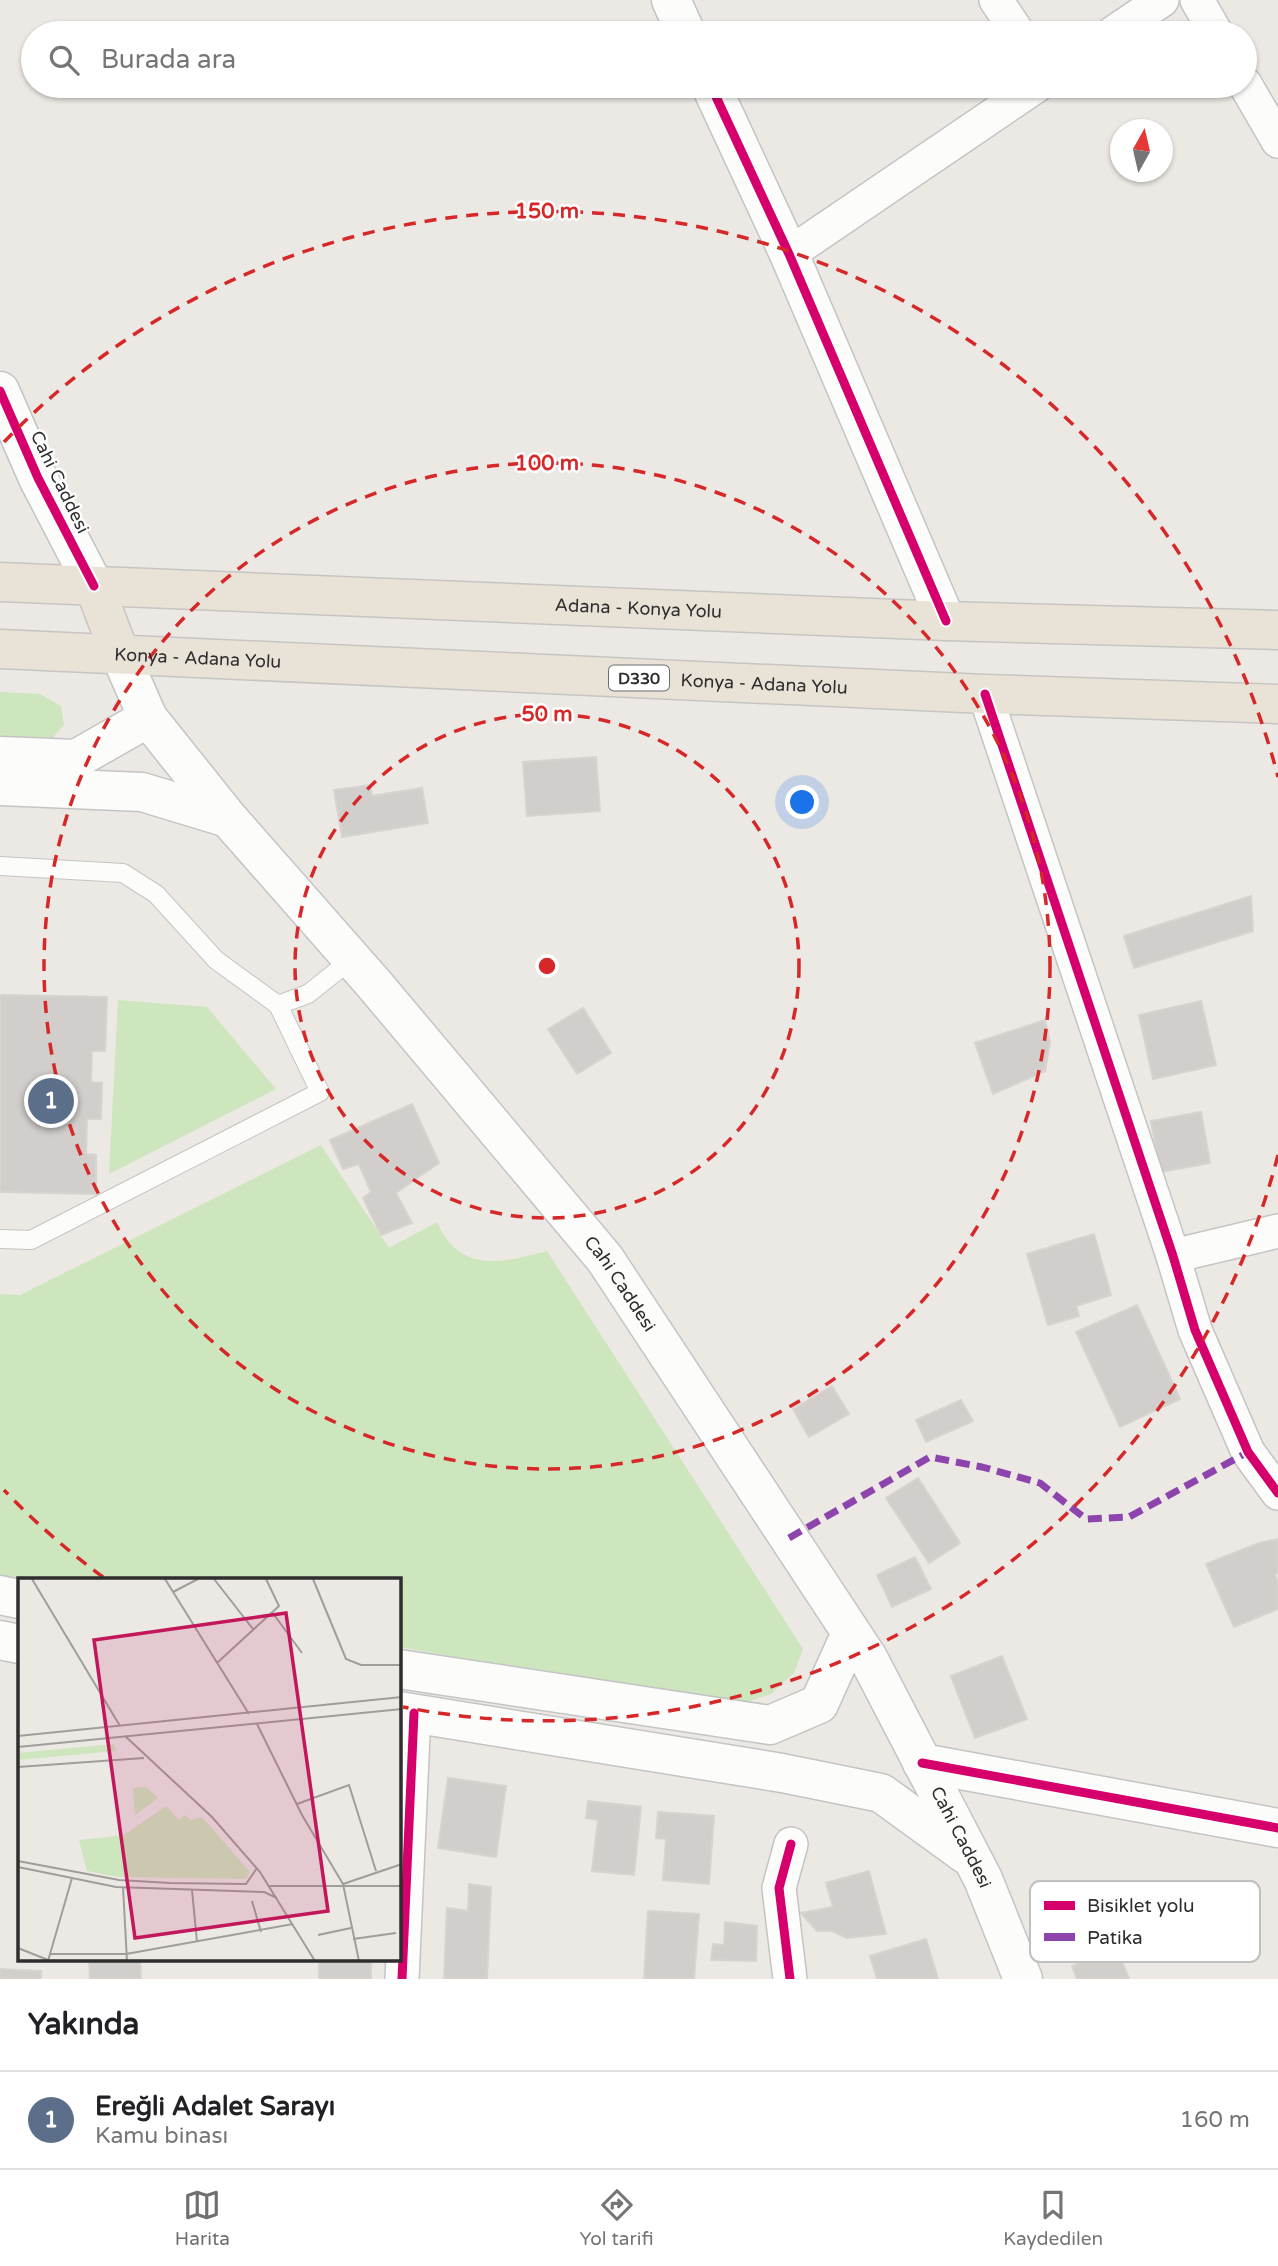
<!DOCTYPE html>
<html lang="tr">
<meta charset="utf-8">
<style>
:root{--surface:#fff;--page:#f6f6f6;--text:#202124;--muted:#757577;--line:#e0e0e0;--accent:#706f6e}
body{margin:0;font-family:"Varela Round",sans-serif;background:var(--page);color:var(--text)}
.compass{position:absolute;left:1110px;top:119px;width:63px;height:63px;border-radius:50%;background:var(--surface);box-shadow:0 2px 5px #0004;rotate:8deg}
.you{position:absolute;left:803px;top:803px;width:24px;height:24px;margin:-18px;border:5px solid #fff;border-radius:50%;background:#1a73e8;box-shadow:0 0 0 10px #1a73e833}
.badge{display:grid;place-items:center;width:46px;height:46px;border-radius:50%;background:var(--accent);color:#fff;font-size:23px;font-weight:700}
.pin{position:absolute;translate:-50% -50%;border:4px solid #fff;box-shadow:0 2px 7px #0006}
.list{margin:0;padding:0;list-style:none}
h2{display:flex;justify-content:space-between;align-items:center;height:91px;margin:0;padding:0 28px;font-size:30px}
h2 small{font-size:23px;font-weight:400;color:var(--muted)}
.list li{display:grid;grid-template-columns:46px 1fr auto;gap:21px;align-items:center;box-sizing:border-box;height:98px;padding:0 28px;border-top:2px solid var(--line)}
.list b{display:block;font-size:26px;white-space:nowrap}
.list p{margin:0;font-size:23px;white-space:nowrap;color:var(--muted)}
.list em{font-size:23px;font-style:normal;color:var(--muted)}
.icon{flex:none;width:38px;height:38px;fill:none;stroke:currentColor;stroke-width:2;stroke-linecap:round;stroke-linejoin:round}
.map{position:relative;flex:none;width:1278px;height:1979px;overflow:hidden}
.search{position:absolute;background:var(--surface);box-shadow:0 2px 5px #0004;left:21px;right:21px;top:21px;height:77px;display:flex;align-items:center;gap:18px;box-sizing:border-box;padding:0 24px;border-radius:38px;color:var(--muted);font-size:26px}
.sheet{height:189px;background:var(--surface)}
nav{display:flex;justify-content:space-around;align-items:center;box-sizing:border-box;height:98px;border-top:2px solid var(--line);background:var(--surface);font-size:19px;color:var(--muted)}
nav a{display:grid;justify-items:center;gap:4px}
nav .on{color:var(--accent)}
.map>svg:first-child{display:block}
</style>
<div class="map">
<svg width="1278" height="1979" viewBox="0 0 1278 1979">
<rect width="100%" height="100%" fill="#ece8e4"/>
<g fill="#cee6be">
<path d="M0 692 40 694 61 706 64 725 46 745 0 742Z"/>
<path d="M118 1000 207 1007 276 1089 109 1174Z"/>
<path d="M321 1145 389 1248 437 1222C460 1274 502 1263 547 1251L803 1649 794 1673 771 1694 744 1703 612 1685 399 1647V1580H26L0 1575V1294L20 1295Z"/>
</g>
<g fill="#d1cecb" stroke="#d7d4d0" stroke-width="2">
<path d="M596 757 600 811 527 816 523 762Z"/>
<path d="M370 785 372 796 422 788 428 823 342 837 334 790Z"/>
<path d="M1251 896 1253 931 1134 968 1124 936Z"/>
<path d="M0 995 107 997 105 1051H92L91 1082 102 1083 101 1119H87L86 1154 96 1155V1194L0 1192Z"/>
<path d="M1201 1001 1216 1065 1153 1079 1139 1015Z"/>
<path d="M583 1008 611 1053 577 1074 548 1029Z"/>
<path d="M1045 1020 1050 1042 1045 1071 993 1094 975 1043Z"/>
<path d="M412 1104 439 1163 396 1193 412 1223 381 1235 363 1198 371 1192 359 1164 343 1169 330 1140Z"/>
<path d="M1201 1112 1210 1163 1160 1172 1151 1121Z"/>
<path d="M1094 1234 1111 1295 1076 1306 1079 1316 1048 1325 1027 1254Z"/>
<path d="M1137 1305 1180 1399 1120 1427 1076 1332Z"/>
<path d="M832 1386 849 1414 809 1437 793 1409Z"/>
<path d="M961 1400 973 1421 926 1442 916 1420Z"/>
<path d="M918 1478 960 1543 929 1563 886 1498Z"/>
<path d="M1278 1539V1572L1275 1575 1278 1582V1609L1234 1627 1206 1564 1259 1543Z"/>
<path d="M915 1557 931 1589 892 1607 877 1575Z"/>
<path d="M1002 1656 1027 1719 975 1738 951 1676Z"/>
<path d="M448 1778 506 1786 496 1857 438 1848Z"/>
<path d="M588 1801 641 1807 634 1875 592 1871 598 1820 586 1818Z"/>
<path d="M658 1812 714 1816 709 1884 663 1880 666 1839 656 1838Z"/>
<path d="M869 1871 886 1934 847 1938 832 1931H817L801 1913 833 1907 826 1883Z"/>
<path d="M469 1884 491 1887 487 1979H444L447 1908 468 1911Z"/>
<path d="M648 1911 699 1914 694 1979H644Z"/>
<path d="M725 1922 757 1926 756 1961 711 1960 713 1944 724 1945Z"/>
<path d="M926 1939 938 1979H877L870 1956Z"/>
<path d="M1117 1948 1129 1979H1077L1072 1966Z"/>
<path d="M89 1960H140L141 1979H90Z"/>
<rect x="319" y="1960" width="52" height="19"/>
<path d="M0 1969 41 1971V1979H0Z"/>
</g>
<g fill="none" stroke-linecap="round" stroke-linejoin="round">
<defs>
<g id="service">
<path d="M0 866 123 873 156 894 216 960 278 1005 308 994 352 959"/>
<path d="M0 1239 31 1240 320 1092 278 1005"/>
</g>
<g id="minor">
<path d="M996 0 1018 33"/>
<path d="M1197 0 1216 33"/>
<path d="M1113 33 1162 0"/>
<path d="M1245 84 1278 141"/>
<path d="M789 254 1036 86"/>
<path d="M985 694 1173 1256 1195 1330 1248 1452 1278 1493"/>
<path d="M1173 1256 1278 1231"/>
<path d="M402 1979 414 1713"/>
<path d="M790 1979 779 1888 791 1844"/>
</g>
<g id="tertiary">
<path d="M671 0 686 33"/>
<path d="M711 86 789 254 946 621"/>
<path d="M0 391 38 478 94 586"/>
<path d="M922 1763 1278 1828"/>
</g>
<g id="secondary">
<path id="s1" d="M120 654 148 718 228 818 374 984 605 1259 868 1658 983 1879 1023 1979"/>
<path d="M0 756 76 759 148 718"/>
<path d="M0 786 142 792 228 818"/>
<path d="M0 1595 19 1599"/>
<path d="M0 1640 19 1644"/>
<path d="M399 1669 770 1725 819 1704 851 1633"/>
<path d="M399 1711 782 1773 881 1793 965 1854"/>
</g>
<g id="trunk">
<path id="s2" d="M0 582 946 621 1278 630"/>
<path d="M94 586 120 654"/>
<path id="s3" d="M0 649 985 694 1278 704"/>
</g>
</defs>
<use href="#service" stroke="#c5c4c5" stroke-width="20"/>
<use href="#minor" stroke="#c5c4c5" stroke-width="36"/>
<use href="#tertiary" stroke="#c5c4c5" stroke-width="41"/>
<use href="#secondary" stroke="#c5c4c5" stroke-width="41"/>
<use href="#trunk" stroke="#c6c5c4" stroke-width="41"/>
<use href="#service" stroke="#fcfcfb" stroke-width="18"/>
<use href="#minor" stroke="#fcfcfb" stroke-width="33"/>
<use href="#tertiary" stroke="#fcfcfb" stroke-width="38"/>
<use href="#secondary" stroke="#fcfcfb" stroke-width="38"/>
<use href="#trunk" stroke="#e9e2d6" stroke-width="38"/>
<path stroke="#8e44ad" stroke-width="7" stroke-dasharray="14 7" stroke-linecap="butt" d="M789 1538 930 1457 982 1467 1040 1483 1086 1519 1129 1517 1248 1452"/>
<defs>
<g id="cycleway">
<path d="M711 86 789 254 946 621"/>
<path d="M0 391 38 478 94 586"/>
<path d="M985 694 1173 1256 1195 1330 1248 1452 1278 1493"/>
<path d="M922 1763 1278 1828"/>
<path d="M402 1979 414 1713"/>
<path d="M790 1979 779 1888 791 1844"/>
</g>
</defs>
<use href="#cycleway" stroke="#fff" stroke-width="13"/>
<use href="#cycleway" stroke="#d6006c" stroke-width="9"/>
</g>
<g fill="none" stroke="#d62828" stroke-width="3.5" stroke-dasharray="12 9">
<circle cx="547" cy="966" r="252"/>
<circle cx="547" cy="966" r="503"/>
<path d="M1278 1155A755 755 0 0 1 403 1707M103 1577A755 755 0 0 1 4 1490M4 442A755 755 0 0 1 1278 777"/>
</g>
<g text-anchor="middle" stroke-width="5" stroke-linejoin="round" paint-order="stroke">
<rect fill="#fff" stroke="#6d6d6d" stroke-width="2" x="609" y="665.5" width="60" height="25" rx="5"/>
<g font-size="16" font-weight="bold" fill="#2e2e2e">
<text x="639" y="684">D330</text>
</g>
<g font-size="18" fill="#2e2e2e" stroke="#fff">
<text transform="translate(60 482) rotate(64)" y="6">Cahi Caddesi</text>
<text dy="6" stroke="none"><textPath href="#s2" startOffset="639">Adana - Konya Yolu</textPath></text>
<text dy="6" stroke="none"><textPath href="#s3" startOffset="198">Konya - Adana Yolu</textPath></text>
<text dy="6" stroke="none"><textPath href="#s3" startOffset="765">Konya - Adana Yolu</textPath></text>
<text dy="6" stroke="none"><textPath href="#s1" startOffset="807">Cahi Caddesi</textPath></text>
<text dy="6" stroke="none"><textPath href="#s1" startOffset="1458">Cahi Caddesi</textPath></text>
</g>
</g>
<g transform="translate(18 1578)">
<rect width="383" height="383" fill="#ece8e4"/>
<path d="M96 166 98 173 0 182V175ZM128 209 140 220 117 237 115 210ZM148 228 161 242 167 237 173 242 184 239 232 294 228 301 101 299 69 293 61 262 106 257Z" fill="#cee6be"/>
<path fill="none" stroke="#a09e9b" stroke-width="2" d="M14 1 102 148M147 1 231 136M196 1 235 51M295 1 328 81 343 87H384M155 14 180 1M254 34 284 75M200 84 261 28 248 1M239 146 284 237 325 306 341 383M0 158 384 119M107 158 194 239 242 294 297 383M0 169 384 131M0 189 126 180M279 226 331 207 358 293M0 283 101 302 152 305 228 306 239 290M0 289 98 309 246 314 259 320M325 306 384 286M252 308H384M105 309 109 383M174 312 179 364M234 323 243 354M300 357 333 350M335 361 378 355M0 370 30 382M32 376H108L275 346M30 383 54 300"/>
<path fill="#c2185b" fill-opacity="0.15" stroke="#c2185b" stroke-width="3.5" d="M268 35 310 333 117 360 76 62Z"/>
<rect width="383" height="383" fill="none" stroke="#2e2e2e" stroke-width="3.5"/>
</g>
<rect x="1030" y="1881" width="230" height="81" rx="10" fill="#fff" stroke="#c0c0c0" stroke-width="2"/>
<rect x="1044" y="1901" width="31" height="9" fill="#d6006c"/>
<rect x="1044" y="1933" width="31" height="8" fill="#8e44ad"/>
<g font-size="19" fill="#2e2e2e">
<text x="1087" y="1912">Bisiklet yolu</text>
<text x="1087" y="1944">Patika</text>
</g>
<circle cx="547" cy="966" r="10" fill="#d62828" stroke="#fff" stroke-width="3.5"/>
<g font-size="21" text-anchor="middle" font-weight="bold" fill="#d62828" stroke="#fff" stroke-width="5" stroke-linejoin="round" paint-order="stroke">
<text x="547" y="218">150 m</text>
<text x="547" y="470">100 m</text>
<text x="547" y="721">50 m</text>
</g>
</svg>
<svg class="compass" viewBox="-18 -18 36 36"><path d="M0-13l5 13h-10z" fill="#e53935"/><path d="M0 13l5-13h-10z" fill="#757577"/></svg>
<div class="you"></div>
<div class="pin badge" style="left:51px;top:1101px;background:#5c6f8a">1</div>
<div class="search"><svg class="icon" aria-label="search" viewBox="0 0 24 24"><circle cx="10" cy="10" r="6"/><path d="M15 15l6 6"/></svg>Burada ara</div>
</div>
<section class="sheet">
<h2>Yakında<small></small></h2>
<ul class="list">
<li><span class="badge" style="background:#5c6f8a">1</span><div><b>Ereğli Adalet Sarayı</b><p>Kamu binası</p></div><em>160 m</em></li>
</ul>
</section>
<nav>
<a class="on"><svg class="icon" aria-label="map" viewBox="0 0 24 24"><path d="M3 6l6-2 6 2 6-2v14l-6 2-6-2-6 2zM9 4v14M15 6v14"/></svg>Harita</a>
<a><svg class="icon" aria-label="directions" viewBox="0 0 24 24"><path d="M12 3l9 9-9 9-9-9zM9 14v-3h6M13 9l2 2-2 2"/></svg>Yol tarifi</a>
<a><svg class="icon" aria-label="saved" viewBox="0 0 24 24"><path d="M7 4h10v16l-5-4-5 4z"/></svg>Kaydedilen</a>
</nav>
